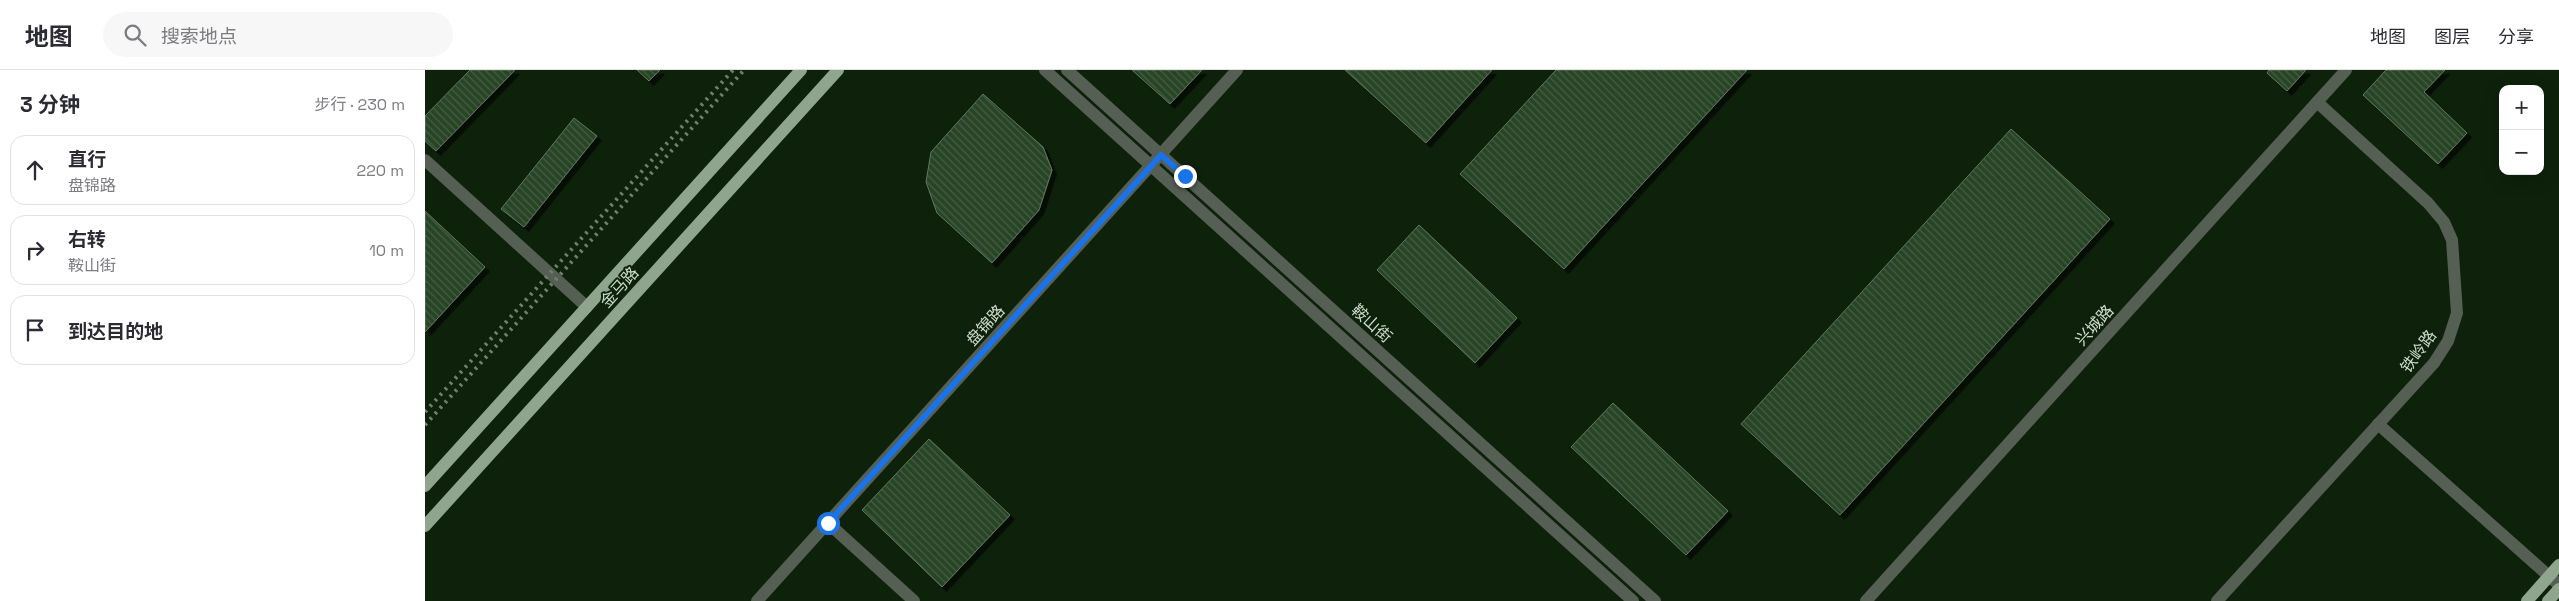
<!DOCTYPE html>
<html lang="zh">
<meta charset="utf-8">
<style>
:root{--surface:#fff;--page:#f7f7f7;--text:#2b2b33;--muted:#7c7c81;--line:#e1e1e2}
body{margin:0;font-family:"Space Grotesk","Noto Sans SC",sans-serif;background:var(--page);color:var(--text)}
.controls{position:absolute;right:15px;top:15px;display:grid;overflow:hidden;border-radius:10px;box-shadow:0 5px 20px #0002}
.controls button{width:45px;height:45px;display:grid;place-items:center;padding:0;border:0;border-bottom:1px solid var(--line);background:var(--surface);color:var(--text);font:25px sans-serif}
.stop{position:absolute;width:15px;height:15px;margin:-11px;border:4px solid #1a73e8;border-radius:50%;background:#fff}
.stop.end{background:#1a73e8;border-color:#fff;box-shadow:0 1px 5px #0008}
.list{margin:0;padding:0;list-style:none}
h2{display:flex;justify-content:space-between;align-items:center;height:65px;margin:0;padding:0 20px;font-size:21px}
h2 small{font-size:16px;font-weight:400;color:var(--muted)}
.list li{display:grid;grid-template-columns:32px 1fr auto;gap:15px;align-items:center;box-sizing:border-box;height:70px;margin:0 10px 10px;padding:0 10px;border:1px solid var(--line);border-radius:15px}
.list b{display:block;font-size:19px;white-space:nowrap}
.list p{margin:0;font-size:16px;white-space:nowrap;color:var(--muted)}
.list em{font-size:16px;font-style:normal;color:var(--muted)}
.icon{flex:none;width:28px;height:28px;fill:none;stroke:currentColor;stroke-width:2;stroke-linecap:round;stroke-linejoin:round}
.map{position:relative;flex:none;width:2134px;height:531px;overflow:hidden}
header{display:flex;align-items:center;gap:30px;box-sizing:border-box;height:70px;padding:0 25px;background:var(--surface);border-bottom:1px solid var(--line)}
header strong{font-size:24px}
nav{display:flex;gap:28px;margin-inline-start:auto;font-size:18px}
.search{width:350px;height:45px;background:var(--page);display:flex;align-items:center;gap:12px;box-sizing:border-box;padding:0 18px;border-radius:28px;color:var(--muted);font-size:19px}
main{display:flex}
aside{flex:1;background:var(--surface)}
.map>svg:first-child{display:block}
</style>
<header>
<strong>地图</strong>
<div class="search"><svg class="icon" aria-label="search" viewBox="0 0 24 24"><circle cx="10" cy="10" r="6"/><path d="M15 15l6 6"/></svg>搜索地点</div>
<nav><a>地图</a><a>图层</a><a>分享</a></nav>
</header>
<main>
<aside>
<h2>3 分钟<small>步行 · 230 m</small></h2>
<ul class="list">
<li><svg class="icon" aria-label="ahead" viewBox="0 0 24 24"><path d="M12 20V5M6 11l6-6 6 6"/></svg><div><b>直行</b><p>盘锦路</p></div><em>220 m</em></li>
<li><svg class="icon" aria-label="right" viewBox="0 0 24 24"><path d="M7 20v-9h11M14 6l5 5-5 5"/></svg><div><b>右转</b><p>鞍山街</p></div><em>10 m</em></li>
<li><svg class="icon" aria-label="arrive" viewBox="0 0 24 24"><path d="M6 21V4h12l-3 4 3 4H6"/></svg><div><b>到达目的地</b></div></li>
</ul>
</aside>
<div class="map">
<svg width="2134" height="531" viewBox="0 0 2134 531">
<defs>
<pattern id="building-back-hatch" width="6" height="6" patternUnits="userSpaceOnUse" patternTransform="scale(1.25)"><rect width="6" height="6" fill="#284425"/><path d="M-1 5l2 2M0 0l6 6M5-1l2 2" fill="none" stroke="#465e43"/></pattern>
<filter id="shadow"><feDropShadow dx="4.5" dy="4.5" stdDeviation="0" flood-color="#0009"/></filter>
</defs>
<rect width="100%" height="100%" fill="#0d210b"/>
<g fill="url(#building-back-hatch)" stroke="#61785e" filter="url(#shadow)">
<path d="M45 0H90L11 81 0 71V46Z"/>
<path d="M212 0H235L224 11Z"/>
<path d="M707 0H777L745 34Z"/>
<path d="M920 0H1067L1001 73Z"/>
<path d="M1131 0H1322L1139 199 1035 104Z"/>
<path d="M1844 0H1881L1862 21 1842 3Z"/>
<path d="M1961 0H2020L1999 22 2042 63 2013 94 1938 25Z"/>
<path d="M558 24 618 77 627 100 614 140 567 193 512 143 501 112 506 82Z"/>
<path d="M149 48 172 66 99 157 76 139Z"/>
<path d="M1586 59 1685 149 1415 445 1316 354Z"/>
<path d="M0 141 60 197 0 262Z"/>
<path d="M994 155 1092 248 1050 293 952 200Z"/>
<path d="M1188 333 1303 441 1261 485 1146 377Z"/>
<path d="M504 369 585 445 517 517 437 440Z"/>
</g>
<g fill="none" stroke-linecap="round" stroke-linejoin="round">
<g stroke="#555f54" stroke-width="12">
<path d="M620 0 1208 531"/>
<path d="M642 0 1230 531"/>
<path d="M0 90 162 237"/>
<path d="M1953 354 2134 515"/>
<path d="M403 453 489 531"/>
<path d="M332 531 812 0"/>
<path d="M1441 531 1921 0"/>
<path d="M1792 531 2009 293 2023 271 2032 243 2027 170 2019 152 2003 133 1892 32"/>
</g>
<g stroke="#90a58d" stroke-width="12">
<path d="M0 416 376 0"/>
<path d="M0 456 413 0"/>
<path d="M2102 531 2134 495"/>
<path d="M2123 531 2134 519"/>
</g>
<g stroke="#70806e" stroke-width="4" stroke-dasharray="2.5 5" stroke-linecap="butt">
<path d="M0 342 308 0"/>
<path d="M0 355 319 0"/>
</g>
</g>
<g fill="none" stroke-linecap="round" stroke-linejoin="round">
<path stroke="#1a73e8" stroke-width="6" d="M403 453 736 85 760 106"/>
</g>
<g text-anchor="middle" stroke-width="4" stroke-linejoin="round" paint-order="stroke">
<g font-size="16" fill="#cedbcc" stroke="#0d210b">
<text transform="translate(194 217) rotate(-48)" y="6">金马路</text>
<text transform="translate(947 253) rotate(42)" y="6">鞍山街</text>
<text transform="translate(560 255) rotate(-48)" y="6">盘锦路</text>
<text transform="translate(1669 255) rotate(-48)" y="6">兴城路</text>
<text transform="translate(1993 281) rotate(-54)" y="6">铁岭路</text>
</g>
</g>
</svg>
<div class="controls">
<button>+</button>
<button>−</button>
</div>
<div class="stop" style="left:403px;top:453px"></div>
<div class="stop end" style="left:760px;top:106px"></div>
</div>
</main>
